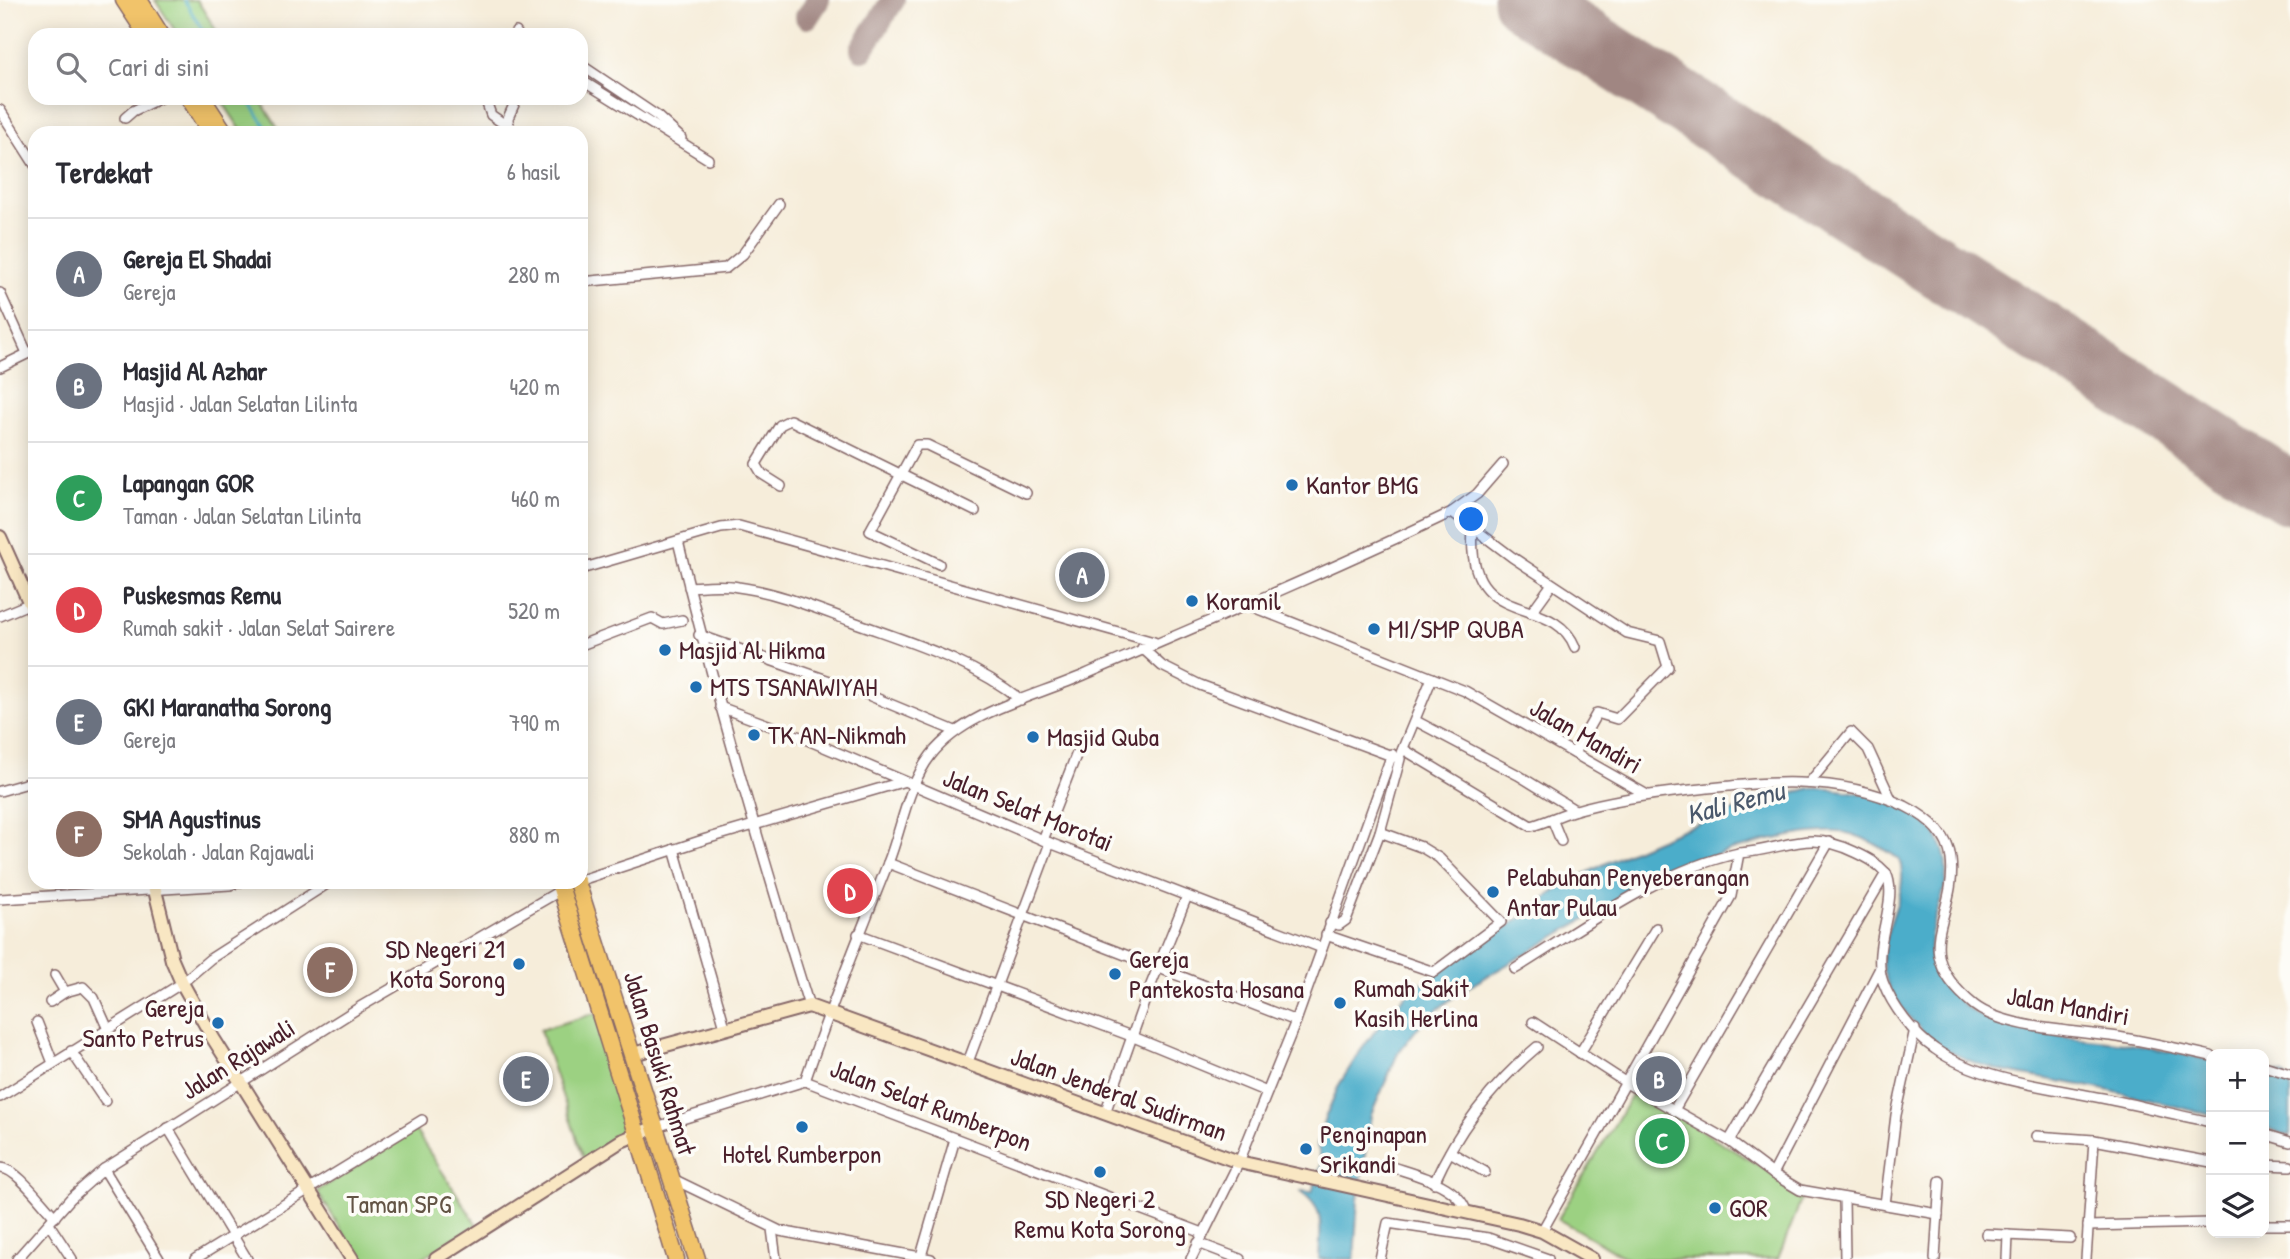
<!DOCTYPE html>
<html lang="id">
<meta charset="utf-8">
<style>
:root{--surface:#fff;--page:#f2f2f3;--text:#2b2b33;--muted:#7c7c81;--line:#e1e1e2;--accent:#1f6fb2}
body{margin:0;font-family:"Patrick Hand",sans-serif;background:var(--page);color:var(--text)}
.controls{position:absolute;right:21px;bottom:21px;display:grid;overflow:hidden;border-radius:14px;box-shadow:0 4px 18px #0003}
.controls button{width:63px;height:63px;display:grid;place-items:center;padding:0;border:0;border-bottom:2px solid var(--line);background:var(--surface);color:var(--text);font:35px sans-serif}
.you{position:absolute;left:1472px;top:520px;width:24px;height:24px;margin:-18px;border:5px solid #fff;border-radius:50%;background:#1a73e8;box-shadow:0 0 0 10px #1a73e833}
.badge{display:grid;place-items:center;width:46px;height:46px;border-radius:50%;background:var(--accent);color:#fff;font-size:23px;font-weight:700}
.pin{position:absolute;translate:-50% -50%;border:4px solid #fff;box-shadow:0 2px 7px #0006}
.list{margin:0;padding:0;list-style:none}
h2{display:flex;justify-content:space-between;align-items:center;height:91px;margin:0;padding:0 28px;font-size:30px}
h2 small{font-size:23px;font-weight:400;color:var(--muted)}
.list li{display:grid;grid-template-columns:46px 1fr auto;gap:21px;align-items:center;box-sizing:border-box;height:112px;padding:0 28px;border-top:2px solid var(--line)}
.list b{display:block;font-size:26px;white-space:nowrap}
.list p{margin:0;font-size:23px;white-space:nowrap;color:var(--muted)}
.list em{font-size:23px;font-style:normal;color:var(--muted)}
.icon{flex:none;width:38px;height:38px;fill:none;stroke:currentColor;stroke-width:2;stroke-linecap:round;stroke-linejoin:round}
.map{position:relative;flex:none;width:2290px;height:1259px;overflow:hidden}
.search{position:absolute;background:var(--surface);box-shadow:0 4px 18px #0003;left:28px;top:28px;width:560px;height:77px;display:flex;align-items:center;gap:18px;box-sizing:border-box;padding:0 24px;border-radius:21px;color:var(--muted);font-size:26px}
.panel{position:absolute;background:var(--surface);box-shadow:0 4px 18px #0003;left:28px;top:126px;width:560px;height:763px;border-radius:21px}
.map>svg:first-child{display:block}
</style>
<div class="map">
<svg width="2290" height="1259" viewBox="0 0 2290 1259">
<rect width="100%" height="100%" fill="#fdfcf7"/>
<filter id="ink" filterUnits="userSpaceOnUse"><feTurbulence type="fractalNoise" baseFrequency=".0143" numOctaves="2"/><feDisplacementMap in="SourceGraphic" scale="14" xChannelSelector="R" yChannelSelector="G"/><feConvolveMatrix kernelMatrix="1 2 1 2 8 2 1 2 1" color-interpolation-filters="sRGB"/></filter>
<filter id="wash" filterUnits="userSpaceOnUse"><feTurbulence type="fractalNoise" baseFrequency=".00686" numOctaves="4" result="noise"/><feDisplacementMap in="SourceGraphic" scale="28" xChannelSelector="R" yChannelSelector="G"/><feGaussianBlur stdDeviation="1.57" result="paint"/><feColorMatrix in="noise" values="0 0 0 0 0 0 0 0 0 0 0 0 0 0 0 0 0 1.4 0 .05"/><feComposite in="paint" operator="in"/></filter>
<g filter="url(#wash)">
<rect width="100%" height="100%" fill="#f6edda"/>
<g fill="#9cd182" stroke="#737856" stroke-width="2">
<path d="M155 0H197L219 35H178Z"/>
<path d="M220 98H259L281 133H243Z"/>
<path d="M596 1013 628 1116 614 1142 584 1160 540 1030Z"/>
<path d="M1635 1090 1804 1193 1778 1259H1628L1558 1219Z"/>
<path d="M415 1130 477 1225 421 1259H360L317 1191Z"/>
</g>
<g fill="#4badca" stroke="#4a667a" stroke-width="2">
<path d="M1811 788C1869 789 1958 809 1945 885 1941 906 1928 930 1930 952 1931 973 1955 1000 1972 1011 2006 1034 2077 1037 2117 1042 2149 1047 2180 1054 2211 1060V1115C2171 1105 2131 1095 2091 1087 2019 1072 1947 1074 1901 1006 1894 996 1887 985 1884 973 1874 935 1913 896 1899 859 1885 849 1868 839 1851 834 1810 823 1700 857 1661 875L1460 992 1424 1020 1398 1053 1371 1115 1358 1199 1354 1259H1319C1320 1229 1327 1209 1300 1191L1312 1192 1322 1162 1317 1145 1325 1118 1339 1085 1359 1053 1386 1016 1409 992 1496 932C1524 921 1544 895 1571 881 1647 841 1728 809 1811 788Z"/>
<path d="M2264 1070 2284 1074 2290 1084V1136L2264 1127Z"/>
</g>
<g fill="none" stroke-linecap="round" stroke-linejoin="round">
<g stroke="#4badca" stroke-width="2.5">
<path d="M184 0 206 35"/>
<path d="M247 98 270 133"/>
</g>
<g stroke="#a08682" stroke-width="24">
<path d="M807 17 818 0"/>
<path d="M862 49 893 0"/>
</g>
<path stroke="#a08682" stroke-width="63" d="M1524 0 2290 493"/>
</g>
</g>
<g filter="url(#ink)">
<g fill="none" stroke-linecap="round" stroke-linejoin="round">
<defs>
<g id="street">
<path d="M514 35 516 32 518 35"/>
<path d="M581 65 657 116 681 138"/>
<path d="M581 80 708 159"/>
<path d="M485 98 491 115 507 126"/>
<path d="M0 110 35 165"/>
<path d="M125 118 133 111 160 98"/>
<path d="M509 133 508 118 517 98"/>
<path d="M581 263V281"/>
<path d="M581 282 726 268 743 254 779 204"/>
<path d="M0 293 27 353"/>
<path d="M0 367 35 350"/>
<path d="M781 486 762 474 756 464 780 425 790 420 975 511"/>
<path d="M1452 512 1512 557 1627 633 1660 641 1668 667 1617 719 1597 713 1574 753"/>
<path d="M1473 529C1465 632 1553 591 1575 647"/>
<path d="M678 541C716 698 761 852 809 1006"/>
<path d="M939 564 870 531 917 445H927L1026 493"/>
<path d="M581 569 721 528 739 526 1154 642"/>
<path d="M689 587C705 586 722 584 738 587 776 592 815 608 851 621 911 643 971 660 1021 700"/>
<path d="M1248 605 1465 691 1647 795"/>
<path d="M1531 613 1552 584"/>
<path d="M0 616 31 603"/>
<path d="M699 635 861 692 955 731"/>
<path d="M581 645 652 618 663 624 682 620"/>
<path d="M1142 648 1162 666 1200 685 1400 759 1380 832 1346 920 1339 925 1330 923"/>
<path d="M720 707 803 738 1050 843 1322 948"/>
<path d="M1416 721 1518 775 1575 810"/>
<path d="M1403 749 1531 826C1547 822 1561 814 1576 810 1614 799 1653 794 1691 790 1763 782 1837 774 1905 806 1927 817 1948 833 1951 859 1958 918 1905 949 1974 1005 2004 1029 2079 1031 2118 1037 2149 1042 2180 1049 2211 1056"/>
<path d="M1401 753 1432 678"/>
<path d="M1809 783 1851 732 1868 749 1891 799"/>
<path d="M0 791 35 781"/>
<path d="M1552 819 1561 841"/>
<path d="M1043 840 1082 740"/>
<path d="M674 849 725 1027"/>
<path d="M888 863 1296 1021"/>
<path d="M581 880 706 839 902 782"/>
<path d="M0 899 230 885 240 882"/>
<path d="M858 934 1131 1036 1267 1092"/>
<path d="M1326 935 1434 972 1501 922 1439 858 1421 847 1380 832"/>
<path d="M1515 969C1585 926 1657 871 1739 853"/>
<path d="M55 975 65 992"/>
<path d="M50 1002 65 992 83 987 94 998 107 1027"/>
<path d="M37 1022 53 1063"/>
<path d="M1533 1022 1628 1084 1729 1141 1773 1174 1800 1190 1938 1214"/>
<path d="M71 1051 105 1101"/>
<path d="M1580 1053 1656 928"/>
<path d="M968 1062 1050 843"/>
<path d="M2264 1066 2290 1074"/>
<path d="M805 1081C830 1007 859 936 888 863 902 828 907 786 931 755 966 711 1034 697 1084 675 1207 622 1331 570 1452 512L1477 494 1503 464"/>
<path d="M0 1097 182 983 210 959 330 882"/>
<path d="M1674 1110 1829 842"/>
<path d="M1105 1113 1146 997 1187 896"/>
<path d="M168 1128 247 1259"/>
<path d="M653 1128 805 1081 1203 1233"/>
<path d="M2264 1134 2290 1142"/>
<path d="M2036 1136 2094 1140 2211 1162"/>
<path d="M1729 1141 1886 873"/>
<path d="M1450 1152 1485 1172"/>
<path d="M1384 1164C1410 1174 1457 1182 1466 1211"/>
<path d="M2264 1165 2290 1166"/>
<path d="M0 1168C16 1167 43 1205 55 1217"/>
<path d="M104 1169 159 1259"/>
<path d="M1773 1174 1879 970"/>
<path d="M671 1178 780 1231 931 1259"/>
<path d="M1434 1183C1458 1129 1492 1085 1537 1047"/>
<path d="M1844 1198 1845 1259"/>
<path d="M1885 1204 1896 1115 1915 1029"/>
<path d="M49 1224 72 1259"/>
<path d="M2264 1225H2290"/>
<path d="M2088 1226 2211 1223"/>
<path d="M772 1229 776 1259"/>
<path d="M1542 1231 1731 896 1739 853C1786 850 1806 828 1855 852 1868 858 1877 863 1886 873 1900 901 1870 946 1883 982 1892 1006 1914 1035 1935 1049 1978 1080 2051 1088 2102 1098 2139 1105 2175 1115 2211 1122"/>
<path d="M1986 1234 2070 1238"/>
<path d="M1198 1243 1240 1259"/>
<path d="M921 1256 955 1139"/>
<path d="M17 1259 71 1198 104 1169 360 1007 563 889"/>
<path d="M195 1259 422 1120"/>
<path d="M1191 1259 1239 1162 1296 1021 1392 754"/>
<path d="M1380 1259 1388 1223 1488 1238 1548 1259"/>
<path d="M1935 1259 1940 1181"/>
<path d="M2007 1259 2008 1235"/>
<path d="M2086 1259 2094 1140"/>
</g>
<g id="secondary">
<path d="M0 537 35 615"/>
<path d="M153 882 172 960 182 983 213 1038 352 1259"/>
<path d="M633 1054 809 1006 1239 1162 1519 1224 1542 1231 1592 1259"/>
<path d="M436 1259 621 1141 653 1128"/>
</g>
<g id="highway">
<path d="M124 0 147 35"/>
<path d="M139 0 161 35"/>
<path d="M189 98 211 133"/>
<path d="M202 98 225 133"/>
<path d="M559 882 676 1259"/>
<path d="M577 882 697 1259"/>
</g>
</defs>
<use href="#street" stroke="#866768" stroke-width="12"/>
<use href="#secondary" stroke="#866768" stroke-width="16"/>
<use href="#highway" stroke="#866768" stroke-width="19"/>
<use href="#street" stroke="#fff" stroke-width="9"/>
<use href="#secondary" stroke="#f9e7c3" stroke-width="12"/>
<use href="#highway" stroke="#f1c36a" stroke-width="16"/>
</g>
</g>
<g fill="#1f6fb2" stroke="#fdfcf7" stroke-width="2.5">
<circle cx="1292" cy="485" r="7"/>
<circle cx="1192" cy="601" r="7"/>
<circle cx="1374" cy="629" r="7"/>
<circle cx="665" cy="650" r="7"/>
<circle cx="696" cy="687" r="7"/>
<circle cx="754" cy="735" r="7"/>
<circle cx="1033" cy="737" r="7"/>
<circle cx="1493" cy="892" r="7"/>
<circle cx="519" cy="964" r="7"/>
<circle cx="1115" cy="974" r="7"/>
<circle cx="1340" cy="1003" r="7"/>
<circle cx="218" cy="1023" r="7"/>
<circle cx="802" cy="1127" r="7"/>
<circle cx="1306" cy="1149" r="7"/>
<circle cx="1100" cy="1172" r="7"/>
<circle cx="1715" cy="1208" r="7"/>
</g>
<g text-anchor="middle" stroke-width="7" stroke-linejoin="round" paint-order="stroke">
<g font-size="26" fill="#4a1f2b" stroke="#fdfcf7" text-anchor="start">
<text x="1306" y="494">Kantor BMG</text>
<text x="1206" y="610">Koramil</text>
<text x="1388" y="638">MI/SMP QUBA</text>
<text x="679" y="659">Masjid Al Hikma</text>
<text x="710" y="696">MTS TSANAWIYAH</text>
<text x="768" y="744">TK AN-Nikmah</text>
<text x="1047" y="746">Masjid Quba</text>
<text x="1507" y="886">Pelabuhan Penyeberangan<tspan x="1507" dy="30">Antar Pulau</tspan></text>
<text x="505" y="958" text-anchor="end">SD Negeri 21<tspan x="505" dy="30">Kota Sorong</tspan></text>
<text x="1129" y="968">Gereja<tspan x="1129" dy="30">Pantekosta Hosana</tspan></text>
<text x="1354" y="997">Rumah Sakit<tspan x="1354" dy="30">Kasih Herlina</tspan></text>
<text x="204" y="1017" text-anchor="end">Gereja<tspan x="204" dy="30">Santo Petrus</tspan></text>
<text x="1320" y="1143">Penginapan<tspan x="1320" dy="30">Srikandi</tspan></text>
<text x="802" y="1163" text-anchor="middle">Hotel Rumberpon</text>
<text x="1100" y="1208" text-anchor="middle">SD Negeri 2<tspan x="1100" dy="30">Remu Kota Sorong</tspan></text>
<text x="1729" y="1217">GOR</text>
</g>
<g font-size="26" fill="#4a1f2b" stroke="#fdfcf7">
<text transform="translate(1586 736) rotate(30)" y="9">Jalan Mandiri</text>
<text transform="translate(1028 810) rotate(22)" y="9">Jalan Selat Morotai</text>
<text transform="translate(2068 1006) rotate(10)" y="9">Jalan Mandiri</text>
<text transform="translate(238 1059) rotate(-32)" y="9">Jalan Rajawali</text>
<text transform="translate(660 1063) rotate(73)" y="9">Jalan Basuki Rahmat</text>
<text transform="translate(1119 1094) rotate(20)" y="9">Jalan Jenderal Sudirman</text>
<text transform="translate(931 1105) rotate(21)" y="9">Jalan Selat Rumberpon</text>
</g>
<g font-size="26" fill="#635445" stroke="#fdfcf7">
<text x="399" y="1213">Taman SPG</text>
</g>
<g font-size="28" font-style="italic" fill="#4a586b" stroke="#fdfcf7">
<text transform="translate(1735 802) rotate(-15)" y="10">Kali Remu</text>
</g>
</g>
</svg>
<div class="controls">
<button>+</button>
<button>−</button>
<button><svg class="icon" aria-label="layers" viewBox="0 0 24 24"><path d="M12 4l9 5-9 5-9-5zM3 14l9 5 9-5"/></svg></button>
</div>
<div class="you"></div>
<div class="pin badge" style="left:1082px;top:575px;background:#6b7280">A</div>
<div class="pin badge" style="left:1659px;top:1079px;background:#6b7280">B</div>
<div class="pin badge" style="left:1662px;top:1141px;background:#2e9e5b">C</div>
<div class="pin badge" style="left:850px;top:891px;background:#e0444e">D</div>
<div class="pin badge" style="left:526px;top:1079px;background:#6b7280">E</div>
<div class="pin badge" style="left:330px;top:970px;background:#8d6e63">F</div>
<div class="search"><svg class="icon" aria-label="search" viewBox="0 0 24 24"><circle cx="10" cy="10" r="6"/><path d="M15 15l6 6"/></svg>Cari di sini</div>
<section class="panel">
<h2>Terdekat<small>6 hasil</small></h2>
<ul class="list">
<li><span class="badge" style="background:#6b7280">A</span><div><b>Gereja El Shadai</b><p>Gereja</p></div><em>280 m</em></li>
<li><span class="badge" style="background:#6b7280">B</span><div><b>Masjid Al Azhar</b><p>Masjid · Jalan Selatan Lilinta</p></div><em>420 m</em></li>
<li><span class="badge" style="background:#2e9e5b">C</span><div><b>Lapangan GOR</b><p>Taman · Jalan Selatan Lilinta</p></div><em>460 m</em></li>
<li><span class="badge" style="background:#e0444e">D</span><div><b>Puskesmas Remu</b><p>Rumah sakit · Jalan Selat Sairere</p></div><em>520 m</em></li>
<li><span class="badge" style="background:#6b7280">E</span><div><b>GKI Maranatha Sorong</b><p>Gereja</p></div><em>790 m</em></li>
<li><span class="badge" style="background:#8d6e63">F</span><div><b>SMA Agustinus</b><p>Sekolah · Jalan Rajawali</p></div><em>880 m</em></li>
</ul>
</section>
</div>
